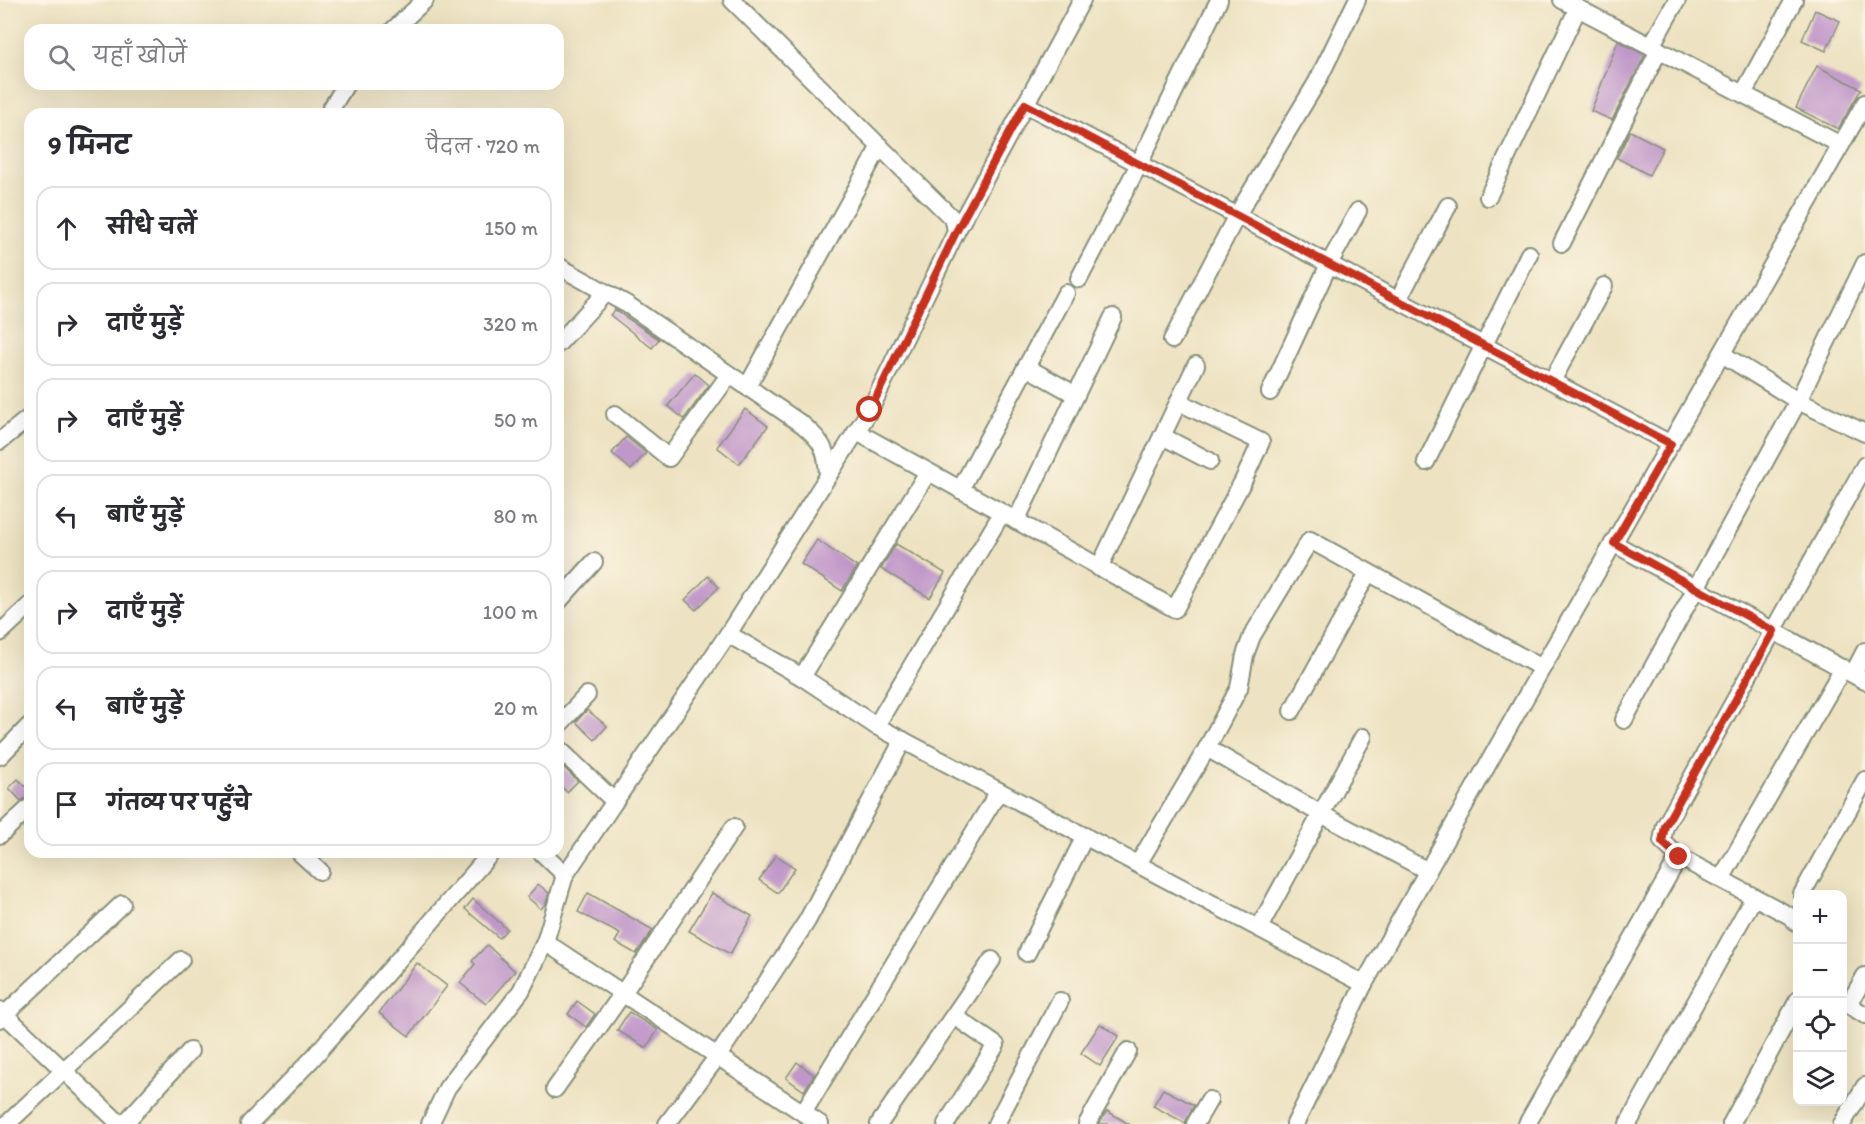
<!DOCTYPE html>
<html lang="hi">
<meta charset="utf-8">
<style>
:root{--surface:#fff;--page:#f7f7f7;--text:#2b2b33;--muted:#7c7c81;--line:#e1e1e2}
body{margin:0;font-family:Itim,"Playpen Sans Deva",sans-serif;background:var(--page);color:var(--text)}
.controls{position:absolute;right:18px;bottom:18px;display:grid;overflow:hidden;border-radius:12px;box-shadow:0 6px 24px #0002}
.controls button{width:54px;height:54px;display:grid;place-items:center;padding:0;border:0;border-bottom:2px solid var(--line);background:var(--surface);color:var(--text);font:30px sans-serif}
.stop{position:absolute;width:18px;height:18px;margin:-14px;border:4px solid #c8321e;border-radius:50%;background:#fff}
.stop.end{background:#c8321e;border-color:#fff;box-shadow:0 2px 6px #0008}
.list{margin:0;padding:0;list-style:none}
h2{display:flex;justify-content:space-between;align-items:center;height:78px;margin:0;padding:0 24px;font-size:26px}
h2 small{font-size:20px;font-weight:400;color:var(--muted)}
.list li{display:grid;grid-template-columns:39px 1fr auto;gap:18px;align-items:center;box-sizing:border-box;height:84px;margin:0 12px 12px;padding:0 12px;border:2px solid var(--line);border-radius:18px}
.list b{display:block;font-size:22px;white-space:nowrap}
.list em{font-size:20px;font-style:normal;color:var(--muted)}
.icon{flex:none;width:33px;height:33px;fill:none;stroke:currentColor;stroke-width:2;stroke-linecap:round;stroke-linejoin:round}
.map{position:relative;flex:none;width:1865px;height:1124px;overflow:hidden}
.search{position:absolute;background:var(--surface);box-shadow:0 6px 24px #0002;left:24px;top:24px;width:540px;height:66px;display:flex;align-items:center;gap:15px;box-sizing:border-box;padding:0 21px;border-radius:18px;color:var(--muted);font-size:22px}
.panel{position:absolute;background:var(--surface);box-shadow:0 6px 24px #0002;left:24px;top:108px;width:540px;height:750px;border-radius:18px}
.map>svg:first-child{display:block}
</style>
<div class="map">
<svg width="1865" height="1124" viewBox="0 0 1865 1124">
<rect width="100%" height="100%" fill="#fcf5e5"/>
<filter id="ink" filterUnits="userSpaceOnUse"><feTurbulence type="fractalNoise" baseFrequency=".0167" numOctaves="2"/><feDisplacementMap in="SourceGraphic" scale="12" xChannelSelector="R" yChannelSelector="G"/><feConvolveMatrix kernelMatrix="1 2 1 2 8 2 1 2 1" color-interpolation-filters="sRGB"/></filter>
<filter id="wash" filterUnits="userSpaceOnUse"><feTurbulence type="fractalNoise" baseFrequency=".008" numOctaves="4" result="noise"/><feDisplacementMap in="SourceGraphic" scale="24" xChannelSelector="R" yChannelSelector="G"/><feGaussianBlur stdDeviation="1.35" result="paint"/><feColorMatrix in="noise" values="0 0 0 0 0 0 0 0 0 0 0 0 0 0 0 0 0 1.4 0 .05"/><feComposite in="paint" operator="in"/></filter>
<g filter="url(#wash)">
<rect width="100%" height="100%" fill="#ede2c1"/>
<g id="blocks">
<g fill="#c097c9">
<path d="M1815 10 1840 21 1826 51 1802 40Z"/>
<path d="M1618 41 1645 55 1612 120 1591 111Z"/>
<path d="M1817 66 1861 89 1838 129 1796 108Z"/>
<path d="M1630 131 1663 148 1649 175 1617 158Z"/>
<path d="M615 310 659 339 652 348 610 315Z"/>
<path d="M695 373 709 385 684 419 668 406Z"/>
<path d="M745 409 768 426 739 464 717 447Z"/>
<path d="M626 437 646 453 631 470 612 453Z"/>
<path d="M817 540 857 567 842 591 801 564Z"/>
<path d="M896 544 945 573 930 598 881 569Z"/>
<path d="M708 576 719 587 696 610 685 600Z"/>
<path d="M587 710 607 726 595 740 576 722Z"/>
<path d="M558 762 578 781 567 792 558 784Z"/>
<path d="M18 779 30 791V795L21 801 9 788Z"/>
<path d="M776 855 795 868 778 893 759 880Z"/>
<path d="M538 884 549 893 546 903 541 909 527 897Z"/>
<path d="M588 893 653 930 636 954 615 942 620 934 578 912Z"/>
<path d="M712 893 752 916 730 954 689 931Z"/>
<path d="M473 899 507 929 499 938 465 909Z"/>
<path d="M487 945 515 971 486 1004 460 983 475 964 472 961Z"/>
<path d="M417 963 447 986 409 1036 379 1013Z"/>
<path d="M577 1001 595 1014 586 1027 568 1014Z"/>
<path d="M629 1012 658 1030 646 1048 617 1030Z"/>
<path d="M1100 1024 1119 1036 1100 1066 1081 1053Z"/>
<path d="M797 1062 814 1075 804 1091 786 1078Z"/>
<path d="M1163 1089 1194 1105 1185 1123 1153 1106Z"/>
<path d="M1107 1111 1129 1124H1099Z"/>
</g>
</g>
</g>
<g filter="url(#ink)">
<use href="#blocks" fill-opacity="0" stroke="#86907a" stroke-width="1.5"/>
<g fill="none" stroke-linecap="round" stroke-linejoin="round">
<defs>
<g id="minor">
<path d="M732 0 954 220 956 232 870 410 828 476"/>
<path d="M1562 0 1841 145"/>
<path d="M393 30 425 0"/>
<path d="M1651 46 1677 0"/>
<path d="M1743 94 1794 0"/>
<path d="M1025 104 1671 444"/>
<path d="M328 114 346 84"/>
<path d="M1488 197 1578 8"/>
<path d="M956 232 1082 0"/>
<path d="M1562 243 1659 50"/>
<path d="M558 266 628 305 803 425C823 442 827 450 828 476L728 634 802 677 876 726 1364 984"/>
<path d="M1079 279 1139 164 1219 0"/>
<path d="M1398 300 1448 206"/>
<path d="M1172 340 1237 215 1317 82 1357 0"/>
<path d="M558 344 605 293"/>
<path d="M1722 354 1798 401 1865 433"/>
<path d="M1026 367 1076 395"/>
<path d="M1552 381 1604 286"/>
<path d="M747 387 880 146"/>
<path d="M1270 392 1329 264 1358 211"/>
<path d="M615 414 669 458 729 375"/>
<path d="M857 432 1175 609 1244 479 1261 442 1179 402"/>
<path d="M1162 436 1210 461"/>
<path d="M0 441 30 417"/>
<path d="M1426 462 1529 254"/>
<path d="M960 490 1066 293"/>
<path d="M1016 521 1113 317"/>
<path d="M1613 543 1865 681"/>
<path d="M1099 568 1196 365"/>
<path d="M558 602 594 562"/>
<path d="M0 633 30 605"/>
<path d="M1853 674 1865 651"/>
<path d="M802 677 928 472"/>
<path d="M1292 711 1368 573"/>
<path d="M1624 720 1798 401 1865 263"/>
<path d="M558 726 587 695"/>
<path d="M876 726 1002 513"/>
<path d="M558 748 614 801"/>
<path d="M1207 748 1239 688 1245 655 1252 636 1310 540 1542 668"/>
<path d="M0 756 30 725"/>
<path d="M0 835 30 807"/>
<path d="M299 852 320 871"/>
<path d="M541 852 565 875"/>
<path d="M1138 864 1207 748 1321 814 1428 871"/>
<path d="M1721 879 1843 668"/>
<path d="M1802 894 1865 780"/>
<path d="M1798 924 1790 916 1679 857 1662 841 1665 826 1865 465"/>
<path d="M1259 928 1363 737"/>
<path d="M545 942 820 1124"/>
<path d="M1027 953 1085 836"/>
<path d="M1842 1001 1865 1015"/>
<path d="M1849 1004 1865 976"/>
<path d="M0 1010 120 1124"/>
<path d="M0 1019 122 904"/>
<path d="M555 1089 623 993 734 827"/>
<path d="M803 1113 999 791"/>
<path d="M7 1124 181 960"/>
<path d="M124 1124 190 1051"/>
<path d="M249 1124 312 1059 492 852"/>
<path d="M430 1124 447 1088 521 991 545 942 565 875 728 634"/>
<path d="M667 1124 718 1056 807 921 903 740"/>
<path d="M879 1124 992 960"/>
<path d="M946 1124 996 1045 954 1016"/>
<path d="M996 1124 1060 1001"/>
<path d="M1087 1124 1128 1051"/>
<path d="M1195 1124 1209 1100"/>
<path d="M1295 1124 1364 984 1542 668 1865 103"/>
<path d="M1527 1124 1679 857"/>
<path d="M1628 1124 1754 897"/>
<path d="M1731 1124 1798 1000"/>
<path d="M1842 1124 1865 1086"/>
</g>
</defs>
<use href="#minor" stroke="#86907a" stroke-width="20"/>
<use href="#minor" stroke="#fff" stroke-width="16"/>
</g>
</g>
<g fill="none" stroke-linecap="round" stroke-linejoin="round" filter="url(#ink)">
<path stroke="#c8321e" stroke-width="8" d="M870 410 956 232 1025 104 1671 444 1614 543 1774 631 1665 826 1662 842 1679 857"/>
</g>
</svg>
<div class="controls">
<button>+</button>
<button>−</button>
<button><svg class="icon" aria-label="locate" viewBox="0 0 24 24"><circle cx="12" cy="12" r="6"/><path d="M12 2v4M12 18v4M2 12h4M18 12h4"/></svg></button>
<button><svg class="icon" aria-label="layers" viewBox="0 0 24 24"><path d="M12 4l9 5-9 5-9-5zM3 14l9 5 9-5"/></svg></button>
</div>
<div class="stop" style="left:870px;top:410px"></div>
<div class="stop end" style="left:1679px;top:857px"></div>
<div class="search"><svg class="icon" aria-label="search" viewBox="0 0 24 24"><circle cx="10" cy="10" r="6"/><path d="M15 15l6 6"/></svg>यहाँ खोजें</div>
<section class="panel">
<h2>9 मिनट<small>पैदल · 720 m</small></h2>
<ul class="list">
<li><svg class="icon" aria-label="ahead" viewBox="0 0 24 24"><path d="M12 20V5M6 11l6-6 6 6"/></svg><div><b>सीधे चलें</b></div><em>150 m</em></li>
<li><svg class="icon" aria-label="right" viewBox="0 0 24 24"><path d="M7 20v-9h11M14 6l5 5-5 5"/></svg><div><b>दाएँ मुड़ें</b></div><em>320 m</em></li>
<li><svg class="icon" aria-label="right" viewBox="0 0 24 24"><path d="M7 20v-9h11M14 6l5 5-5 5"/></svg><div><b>दाएँ मुड़ें</b></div><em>50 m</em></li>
<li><svg class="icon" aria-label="left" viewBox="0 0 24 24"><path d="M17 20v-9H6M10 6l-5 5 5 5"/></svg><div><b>बाएँ मुड़ें</b></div><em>80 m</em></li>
<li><svg class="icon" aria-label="right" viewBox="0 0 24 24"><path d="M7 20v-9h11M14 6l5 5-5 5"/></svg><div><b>दाएँ मुड़ें</b></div><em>100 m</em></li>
<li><svg class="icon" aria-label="left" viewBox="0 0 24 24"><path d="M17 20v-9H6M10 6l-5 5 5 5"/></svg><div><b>बाएँ मुड़ें</b></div><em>20 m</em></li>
<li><svg class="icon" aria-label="arrive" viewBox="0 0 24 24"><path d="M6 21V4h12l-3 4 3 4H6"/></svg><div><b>गंतव्य पर पहुँचे</b></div></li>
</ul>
</section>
</div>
